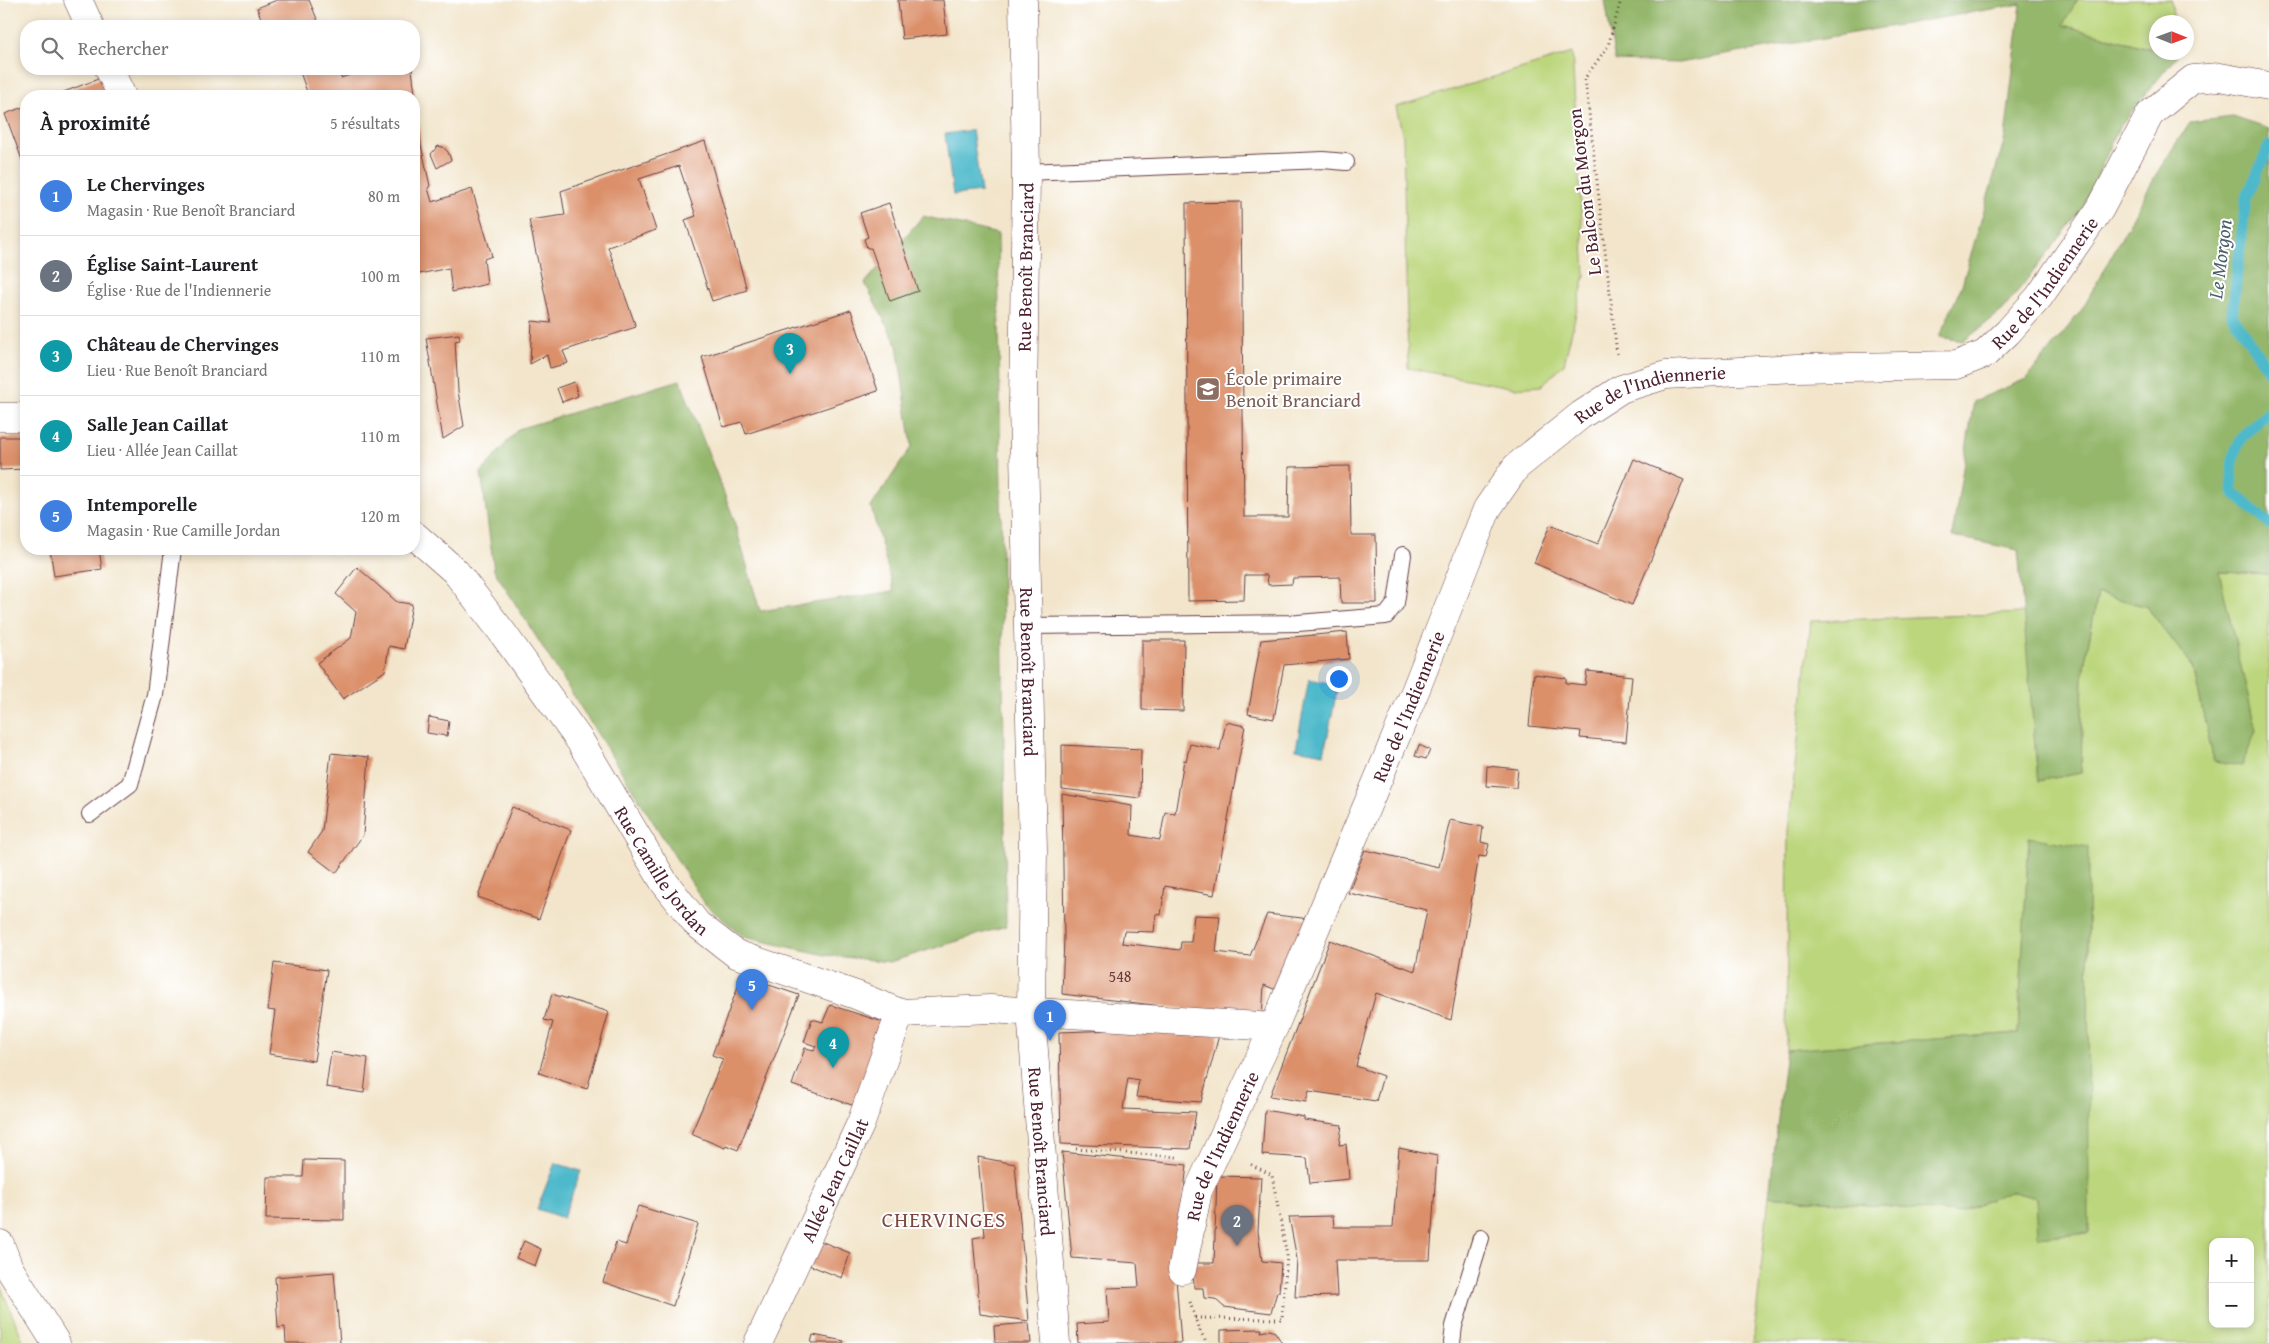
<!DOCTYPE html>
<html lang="fr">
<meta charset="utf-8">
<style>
:root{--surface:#fff;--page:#f6f6f6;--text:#202124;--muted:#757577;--line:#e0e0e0;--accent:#c8321e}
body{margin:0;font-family:"Gentium Book Plus",serif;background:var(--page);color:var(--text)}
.controls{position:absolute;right:15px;bottom:15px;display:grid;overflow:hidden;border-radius:10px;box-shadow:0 2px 8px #0003}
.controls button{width:45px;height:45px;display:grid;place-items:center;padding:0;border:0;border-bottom:1px solid var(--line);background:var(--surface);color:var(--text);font:25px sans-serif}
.compass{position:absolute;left:2149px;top:15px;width:45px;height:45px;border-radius:50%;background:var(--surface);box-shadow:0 2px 8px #0003;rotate:91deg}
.you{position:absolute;left:1338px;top:678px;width:18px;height:18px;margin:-12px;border:4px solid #fff;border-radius:50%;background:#1a73e8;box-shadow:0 0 0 8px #1a73e833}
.badge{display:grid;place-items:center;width:32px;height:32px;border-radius:50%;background:var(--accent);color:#fff;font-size:16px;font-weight:700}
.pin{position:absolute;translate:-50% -41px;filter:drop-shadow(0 1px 2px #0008)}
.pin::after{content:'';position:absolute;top:26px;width:18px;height:15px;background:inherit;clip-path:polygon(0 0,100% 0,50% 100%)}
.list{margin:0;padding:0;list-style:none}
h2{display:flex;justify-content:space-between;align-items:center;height:65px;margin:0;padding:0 20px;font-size:21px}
h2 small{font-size:16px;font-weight:400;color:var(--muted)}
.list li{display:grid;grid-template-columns:32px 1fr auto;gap:15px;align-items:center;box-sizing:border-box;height:80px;padding:0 20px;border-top:1px solid var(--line)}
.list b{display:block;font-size:19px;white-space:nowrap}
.list p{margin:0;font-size:16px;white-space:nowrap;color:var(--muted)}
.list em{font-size:16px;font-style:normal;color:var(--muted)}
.icon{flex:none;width:28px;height:28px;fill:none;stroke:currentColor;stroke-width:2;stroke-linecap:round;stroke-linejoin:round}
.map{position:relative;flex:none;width:2269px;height:1343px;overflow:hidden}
.search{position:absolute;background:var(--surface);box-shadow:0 2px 8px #0003;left:20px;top:20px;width:400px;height:55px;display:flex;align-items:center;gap:12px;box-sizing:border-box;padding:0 18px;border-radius:20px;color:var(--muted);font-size:19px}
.panel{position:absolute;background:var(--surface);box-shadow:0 2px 8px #0003;left:20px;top:90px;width:400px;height:465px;border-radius:20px}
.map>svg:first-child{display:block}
</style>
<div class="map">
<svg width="2269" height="1343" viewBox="0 0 2269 1343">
<rect width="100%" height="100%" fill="#fff"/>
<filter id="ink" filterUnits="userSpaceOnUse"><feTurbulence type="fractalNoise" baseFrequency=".02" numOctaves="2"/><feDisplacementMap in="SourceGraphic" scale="10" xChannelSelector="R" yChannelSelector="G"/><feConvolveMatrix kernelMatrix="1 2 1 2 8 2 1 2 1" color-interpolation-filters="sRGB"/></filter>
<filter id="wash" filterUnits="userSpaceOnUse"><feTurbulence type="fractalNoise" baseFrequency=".0096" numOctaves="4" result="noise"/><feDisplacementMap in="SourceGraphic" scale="20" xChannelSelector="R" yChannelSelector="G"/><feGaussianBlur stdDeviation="1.12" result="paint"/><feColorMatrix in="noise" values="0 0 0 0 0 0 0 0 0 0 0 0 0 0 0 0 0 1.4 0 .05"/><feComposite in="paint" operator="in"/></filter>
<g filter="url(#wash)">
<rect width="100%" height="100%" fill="#f2e5cb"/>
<g fill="#bbd67c" stroke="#827a54" fill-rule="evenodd">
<path d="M2077 0H2171L2174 22H2156V50L2062 25Z"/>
<path d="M1572 53 1585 275 1564 364 1541 386 1515 388 1408 368 1403 136 1396 107Z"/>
<path d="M2218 572 2269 574V1343H1753L1769 1196 1956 1213 2010 1191 2036 1198 2039 1237 2089 1232 2029 838 2018 1033 1786 1050 1788 831 1811 621 2024 613 2038 781 2081 773 2083 672 2098 593 2147 607 2193 667 2214 762 2256 731ZM2213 1242H2250V1324H2213Z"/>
<path d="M0 1285 24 1343H0Z"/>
</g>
<g fill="#94b76c" stroke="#6f6b4c">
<path d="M1605 0H2077L2063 25 2156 50V52L2177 56 2119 127 2083 208 2003 310 1964 341 1939 337 1962 285 2005 138 2021 4 1679 63 1615 61Z"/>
<path d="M2233 117 2269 129V574L2219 572 2256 731 2242 766 2214 762 2193 667 2147 607 2098 593 2083 672 2081 773 2038 781 2018 550 1952 536 1974 401 2026 379 2081 311 2160 168 2190 122Z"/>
<path d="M923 216 998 234 1006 926 890 962 825 955 744 937 705 904 494 570 481 473 518 429 680 380 732 514 760 611 894 591 871 507 912 446 897 345 865 283Z"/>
<path d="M2029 837 2088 847 2089 1232 2038 1237 2036 1198 2010 1191 1956 1213 1769 1196 1786 1050 2018 1033Z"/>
</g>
<g fill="#4eb9cb" stroke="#4c6c7b">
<path d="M972 130 981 192 953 195 945 134Z"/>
<path d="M1309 679 1338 685 1324 754 1296 749Z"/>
<path d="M555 1163 581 1171 563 1218 537 1209Z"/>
</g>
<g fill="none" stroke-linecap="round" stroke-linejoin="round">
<g stroke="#4eb9cb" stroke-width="11">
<path d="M2269 146 2246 199 2232 315 2269 371"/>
<path d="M2269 412C2236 440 2230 447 2233 492L2269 524"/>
</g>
</g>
<g id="blocks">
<g fill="#db906b">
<path d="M277 0H309L320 26H264L257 8Z"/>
<path d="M898 0H943L947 34 902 39Z"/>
<path d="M299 69H337L341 78 367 69H412L421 145 430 186 428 188 432 202 472 189 492 256 484 259 487 284 452 292 449 268 414 275V96H297L307 92Z"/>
<path d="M101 78 107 96H53Z"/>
<path d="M26 106V164L24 165 5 114Z"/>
<path d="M705 141 747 290 712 301 685 220 696 216 679 166 639 179 656 230 608 247 636 327 563 351 568 363 550 368 547 355 530 364 532 321 551 323 529 220 565 215 561 191Z"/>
<path d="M438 146 443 147 448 152 451 160 437 168 431 154Z"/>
<path d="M1241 202 1244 517H1288L1289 467 1350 466 1351 535H1376L1377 603H1341L1340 577 1293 578 1292 584 1268 585 1267 575H1245L1244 600 1188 601 1186 203Z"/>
<path d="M889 203 918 291 890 301 871 248H867L864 239 868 237 860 213Z"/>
<path d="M851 310 878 391 746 434 742 422 723 427 702 357Z"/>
<path d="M459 334 460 340 455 341 458 391 464 426 443 439 426 338Z"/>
<path d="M574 382 578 396 562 402 557 388Z"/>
<path d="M0 437H26V469L0 470Z"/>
<path d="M1634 459 1684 480 1632 605 1534 563 1550 525 1598 544Z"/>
<path d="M50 549H99L102 569 54 576Z"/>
<path d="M357 567 397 602 412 604 404 649 389 646 385 671 343 699 317 663 351 638 356 612 336 594Z"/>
<path d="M1347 632 1349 659 1284 665 1274 719 1248 714 1261 640Z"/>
<path d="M1142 640H1184L1183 711 1142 710Z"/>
<path d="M1587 671 1632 676 1626 742 1580 738 1581 731 1529 726 1534 674 1566 678V683L1585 685Z"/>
<path d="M429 717 449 721 447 736 427 733Z"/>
<path d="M1226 722 1245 726 1214 895 1165 886 1161 915 1156 914 1154 932 1124 931 1122 943 1180 950 1181 942H1191L1194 915 1220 916 1216 952 1250 956 1267 914 1302 918 1310 921 1281 992 1264 985 1262 1018 1062 994 1064 937 1062 794 1132 806 1131 835 1160 840 1165 812 1175 813 1184 760 1186 761 1190 744 1220 750Z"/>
<path d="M1062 745 1141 749 1140 798 1062 789Z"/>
<path d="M1419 745 1430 750 1426 759 1415 756Z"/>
<path d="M331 753 369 757 363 835 336 873 308 852 322 831Z"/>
<path d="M1487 766 1518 769 1516 788 1486 786Z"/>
<path d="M512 807 571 830 539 919 478 897Z"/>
<path d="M1450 820 1483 827 1481 842 1489 844 1486 857 1479 856 1451 1020 1376 993 1356 1066 1383 1076 1376 1101 1309 1091 1306 1102 1270 1096 1330 940 1415 971 1427 910 1348 893 1365 850 1439 867Z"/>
<path d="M274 963 327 970 314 1061 269 1054 275 1011 268 1010Z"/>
<path d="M742 976 799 995 738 1150 726 1145 725 1148 691 1134 723 1059 712 1055Z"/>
<path d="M552 994 609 1012 587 1089 539 1073 553 1022 544 1020Z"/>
<path d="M830 1005 883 1022 855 1106 792 1085 805 1048 814 1050 816 1046 804 1042 812 1019 823 1022Z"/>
<path d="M1145 1029 1219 1035 1201 1102 1136 1097 1139 1080 1128 1078 1123 1109 1196 1112 1190 1149 1061 1144 1059 1032Z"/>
<path d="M331 1052 368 1058 364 1093 326 1087Z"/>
<path d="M1265 1110 1304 1117V1120L1342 1125 1339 1145 1346 1144 1349 1179 1310 1183 1307 1158 1262 1155Z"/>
<path d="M1399 1148 1437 1156 1430 1260H1335L1337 1296 1295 1297 1297 1259 1289 1217 1333 1216 1334 1227H1393Z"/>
<path d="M1062 1152 1187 1165 1175 1265 1181 1343H1078L1077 1324 1109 1322 1107 1288 1139 1287 1137 1263 1072 1258Z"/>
<path d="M978 1157 1015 1164 1029 1321 980 1314 973 1238 985 1236Z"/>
<path d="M304 1160 344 1161V1220L266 1219 267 1177H303Z"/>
<path d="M1217 1176 1261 1177 1258 1231 1262 1261 1281 1263 1279 1292H1277L1271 1313 1224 1307 1215 1299 1204 1298 1203 1288H1194L1193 1263H1214Z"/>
<path d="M638 1206 698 1224 673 1306 603 1282 616 1242 626 1245Z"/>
<path d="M818 1240 850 1253 842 1278 809 1265Z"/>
<path d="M524 1241 541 1249 535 1266 516 1258Z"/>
<path d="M334 1272 340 1343H286L285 1327 278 1328 275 1277Z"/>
<path d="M1029 1323 1031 1343H995L994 1326Z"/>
<path d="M1262 1329 1261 1332 1270 1330 1275 1332 1282 1343H1221V1330Z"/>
<path d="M813 1335 844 1341 843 1343H811Z"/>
</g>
</g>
</g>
<g filter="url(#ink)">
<use href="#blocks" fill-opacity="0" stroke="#633d43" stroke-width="1"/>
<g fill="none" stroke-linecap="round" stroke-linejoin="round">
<defs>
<g id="lane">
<path d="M1026 172 1323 160 1346 162"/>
<path d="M1027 626 1298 623 1386 616 1396 603 1403 555"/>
<path d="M90 814 130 784 155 695 173 549"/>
<path d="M1452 1343 1454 1326 1481 1238"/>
</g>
<g id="street">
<path d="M78 0 90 26"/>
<path d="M109 69 122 96"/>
<path d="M0 417H26"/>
<path id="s1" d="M414 535 455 571 502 632 580 741 664 882 697 924 736 954 856 995 900 1013 990 1009 1274 1027"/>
<path d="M0 1244 9 1268 56 1343"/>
<path id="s2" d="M1182 1270 1198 1191 1274 1027 1416 689 1487 509 1516 467 1581 415 1621 389 1666 375 1797 368 1956 365 1985 354 2008 332 2039 297 2100 209 2150 114 2193 79 2220 77 2269 86"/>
<path id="s3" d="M758 1343 861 1123 900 1013"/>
</g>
<g id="secondary">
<path id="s4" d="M1023 0 1026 172 1023 406 1033 851 1031 1011 1056 1343"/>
</g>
</defs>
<use href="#lane" stroke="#633d43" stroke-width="18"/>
<use href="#street" stroke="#633d43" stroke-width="29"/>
<use href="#secondary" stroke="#633d43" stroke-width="29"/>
<g stroke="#633d43" stroke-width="3" stroke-dasharray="1 4" stroke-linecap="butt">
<path d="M1617 354 1585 78 1608 46 1621 0"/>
<path d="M1076 1149 1177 1157"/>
<path d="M1190 1302 1198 1327 1207 1343"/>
<path d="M1195 1318 1282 1319 1287 1256 1272 1175 1248 1163"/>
</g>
<use href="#lane" stroke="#fff" stroke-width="16"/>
<use href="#street" stroke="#fff" stroke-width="28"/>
<use href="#secondary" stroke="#fff" stroke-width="28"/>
</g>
</g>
<defs>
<symbol id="school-square" viewBox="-11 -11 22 22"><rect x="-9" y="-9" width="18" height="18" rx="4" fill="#8d6e63" stroke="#fff"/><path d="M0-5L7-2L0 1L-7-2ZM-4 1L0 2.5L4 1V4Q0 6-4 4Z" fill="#fff"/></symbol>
</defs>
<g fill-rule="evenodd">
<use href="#school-square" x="1194" y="375" width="28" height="28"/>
</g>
<g text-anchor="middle" stroke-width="4" stroke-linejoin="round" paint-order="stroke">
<g font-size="16" fill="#6e3b3b">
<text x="1120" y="982">548</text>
</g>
<g font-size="19" fill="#4a1f2b" stroke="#fff">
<text transform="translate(1584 192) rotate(-97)" y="7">Le Balcon du Morgon</text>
<text transform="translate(1025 267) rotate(-89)" y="7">Rue Benoît Branciard</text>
<text dy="7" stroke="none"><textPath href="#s2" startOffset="1465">Rue de l'Indiennerie</textPath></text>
<text dy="7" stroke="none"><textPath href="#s2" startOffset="1030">Rue de l'Indiennerie</textPath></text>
<text dy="7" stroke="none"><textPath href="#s4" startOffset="672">Rue Benoît Branciard</textPath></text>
<text dy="7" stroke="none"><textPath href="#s2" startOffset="609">Rue de l'Indiennerie</textPath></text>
<text dy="7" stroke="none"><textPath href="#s1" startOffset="419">Rue Camille Jordan</textPath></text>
<text dy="7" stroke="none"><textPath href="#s2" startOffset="131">Rue de l'Indiennerie</textPath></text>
<text dy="7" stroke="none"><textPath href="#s4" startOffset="1152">Rue Benoît Branciard</textPath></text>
<text dy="7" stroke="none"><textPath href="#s3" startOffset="180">Allée Jean Caillat</textPath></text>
</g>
<g font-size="19" fill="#785e54" stroke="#fff" text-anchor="start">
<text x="1226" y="385">École primaire<tspan x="1226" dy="22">Benoit Branciard</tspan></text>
</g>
<g font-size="20" font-style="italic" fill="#4c5d6b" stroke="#fff">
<text transform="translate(2220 259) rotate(-83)" y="7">Le Morgon</text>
</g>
<g font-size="21" letter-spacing="1" fill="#7d4741" stroke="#fff">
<text x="944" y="1227">CHERVINGES</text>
</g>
</g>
</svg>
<div class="controls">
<button>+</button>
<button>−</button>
</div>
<svg class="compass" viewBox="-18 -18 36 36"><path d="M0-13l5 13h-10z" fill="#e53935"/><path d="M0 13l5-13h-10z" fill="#757577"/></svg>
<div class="you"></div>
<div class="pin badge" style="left:1050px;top:1041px;background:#3f7fe0">1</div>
<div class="pin badge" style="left:1237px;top:1246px;background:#6b7280">2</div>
<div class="pin badge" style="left:790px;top:374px;background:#0f9aa8">3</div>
<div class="pin badge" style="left:833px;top:1068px;background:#0f9aa8">4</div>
<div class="pin badge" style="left:752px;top:1010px;background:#3f7fe0">5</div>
<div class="search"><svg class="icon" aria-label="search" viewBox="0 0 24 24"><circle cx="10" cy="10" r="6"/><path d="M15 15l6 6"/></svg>Rechercher</div>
<section class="panel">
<h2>À proximité<small>5 résultats</small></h2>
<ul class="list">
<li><span class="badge" style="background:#3f7fe0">1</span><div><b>Le Chervinges</b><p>Magasin · Rue Benoît Branciard</p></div><em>80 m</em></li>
<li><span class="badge" style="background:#6b7280">2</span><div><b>Église Saint-Laurent</b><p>Église · Rue de l'Indiennerie</p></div><em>100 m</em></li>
<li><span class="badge" style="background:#0f9aa8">3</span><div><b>Château de Chervinges</b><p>Lieu · Rue Benoît Branciard</p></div><em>110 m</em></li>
<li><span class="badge" style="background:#0f9aa8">4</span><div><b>Salle Jean Caillat</b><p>Lieu · Allée Jean Caillat</p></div><em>110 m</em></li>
<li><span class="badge" style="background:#3f7fe0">5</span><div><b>Intemporelle</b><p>Magasin · Rue Camille Jordan</p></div><em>120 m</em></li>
</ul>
</section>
</div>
